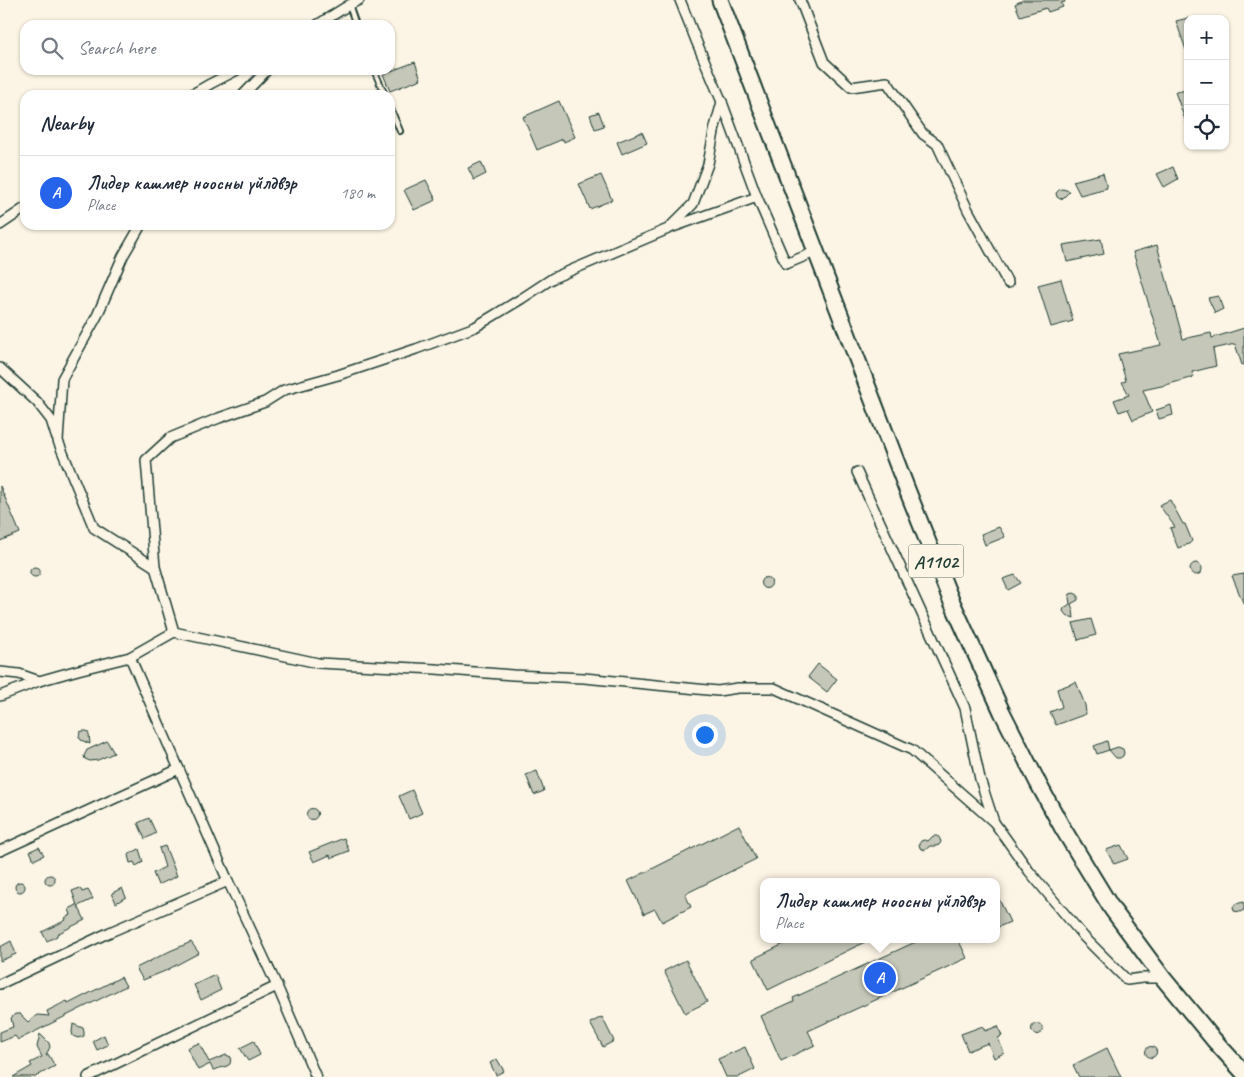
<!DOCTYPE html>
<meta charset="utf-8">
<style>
:root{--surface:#fff;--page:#f2f2f3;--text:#1f2937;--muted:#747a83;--line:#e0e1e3;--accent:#2563eb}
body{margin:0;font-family:Caveat,sans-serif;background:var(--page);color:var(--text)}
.controls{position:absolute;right:15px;top:15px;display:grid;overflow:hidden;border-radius:10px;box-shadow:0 1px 4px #0004}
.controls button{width:45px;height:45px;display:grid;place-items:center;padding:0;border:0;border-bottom:1px solid var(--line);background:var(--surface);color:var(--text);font:25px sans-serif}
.you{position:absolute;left:704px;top:734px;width:18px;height:18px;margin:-12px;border:4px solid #fff;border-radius:50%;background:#1a73e8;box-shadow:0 0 0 8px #1a73e833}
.badge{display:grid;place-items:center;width:32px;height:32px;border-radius:50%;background:var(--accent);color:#fff;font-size:16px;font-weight:700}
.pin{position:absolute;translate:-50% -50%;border:2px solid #fff;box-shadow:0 1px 5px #0006}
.popup{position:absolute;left:760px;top:878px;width:240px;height:65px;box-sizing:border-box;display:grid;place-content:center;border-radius:10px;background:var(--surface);filter:drop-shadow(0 1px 4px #0005);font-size:16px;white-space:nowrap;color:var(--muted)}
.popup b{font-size:19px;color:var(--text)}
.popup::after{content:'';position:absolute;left:50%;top:100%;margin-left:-10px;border:10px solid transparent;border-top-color:var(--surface)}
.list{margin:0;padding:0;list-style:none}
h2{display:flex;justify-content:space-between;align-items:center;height:65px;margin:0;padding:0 20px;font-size:21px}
h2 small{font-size:16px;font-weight:400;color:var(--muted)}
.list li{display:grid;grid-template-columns:32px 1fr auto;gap:15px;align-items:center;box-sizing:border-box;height:75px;padding:0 20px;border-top:1px solid var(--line)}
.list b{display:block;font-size:19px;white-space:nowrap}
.list p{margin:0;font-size:16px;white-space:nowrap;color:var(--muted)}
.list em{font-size:16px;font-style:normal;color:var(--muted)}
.icon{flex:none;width:28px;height:28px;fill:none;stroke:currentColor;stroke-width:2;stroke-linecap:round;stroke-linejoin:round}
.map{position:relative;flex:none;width:1244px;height:1077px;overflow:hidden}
.search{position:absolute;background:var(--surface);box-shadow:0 1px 4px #0004;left:20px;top:20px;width:375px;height:55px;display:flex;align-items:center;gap:12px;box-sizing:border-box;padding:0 18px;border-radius:15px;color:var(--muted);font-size:19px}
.panel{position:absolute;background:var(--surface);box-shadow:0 1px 4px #0004;left:20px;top:90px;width:375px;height:140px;border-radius:15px}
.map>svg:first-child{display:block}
</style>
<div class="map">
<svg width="1244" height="1077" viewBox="0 0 1244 1077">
<rect width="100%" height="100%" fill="#fcf5e5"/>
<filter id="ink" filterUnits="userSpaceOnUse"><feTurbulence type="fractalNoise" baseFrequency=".02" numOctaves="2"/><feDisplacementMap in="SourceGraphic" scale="10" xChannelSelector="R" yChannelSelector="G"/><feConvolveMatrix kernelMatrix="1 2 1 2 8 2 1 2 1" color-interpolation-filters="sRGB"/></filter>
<g filter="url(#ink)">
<g fill="#c5c7b9" stroke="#1f3d34">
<path d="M1023 0H1064L1065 2 1061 3 1063 7 1048 12 1046 8 1020 16 1015 4Z"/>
<path d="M1188 18V49L1186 50 1176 21Z"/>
<path d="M415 62 421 79 390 91 383 74Z"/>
<path d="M1188 90V125H1187L1175 92Z"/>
<path d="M559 101 575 137 564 142 563 139 537 150 523 117Z"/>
<path d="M599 112 604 126 595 129 590 115Z"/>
<path d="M642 132 647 143 622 154 617 142Z"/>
<path d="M481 162 486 174 474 180 468 168Z"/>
<path d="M1173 167 1178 179 1164 187 1157 174Z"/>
<path d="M1103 173 1107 188 1080 195 1073 181Z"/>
<path d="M601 175 612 200 590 209 579 184Z"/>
<path d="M426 180 436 200 414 210 404 190Z"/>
<path d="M1062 189 1070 191 1063 198 1060 199 1057 197 1056 193 1059 190Z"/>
<path d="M1101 239 1104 254 1067 262 1063 245Z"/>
<path d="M1157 245 1183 339 1211 333 1212 338 1244 328V365H1242L1235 344 1213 349 1216 366 1192 372 1193 377 1166 385 1143 390 1152 412 1133 420 1128 409 1119 412 1114 400 1129 395 1122 382 1126 381 1118 354 1161 345 1133 252Z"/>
<path d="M1061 279 1073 321 1051 327 1038 285Z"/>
<path d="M1218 296 1223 309 1215 313 1208 298Z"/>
<path d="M1171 405 1173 415 1159 419 1156 410Z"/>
<path d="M0 486 20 533 0 541Z"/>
<path d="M1170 500 1183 524H1185L1192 541 1189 544 1178 548 1170 528 1175 527 1159 505Z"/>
<path d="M999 527 1005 537 985 545 981 534Z"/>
<circle cx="1196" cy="569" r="6"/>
<circle cx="35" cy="572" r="5"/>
<path d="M1244 574V605L1232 576Z"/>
<path d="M1015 575 1021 583 1008 590 1003 579Z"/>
<circle cx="766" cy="583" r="5.5"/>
<path d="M1074 593 1078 595V600L1071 604 1073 610 1074 618 1066 615 1063 611 1064 608 1070 604 1069 598 1070 594Z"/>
<path d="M1091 619 1096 635 1078 640 1073 623Z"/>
<path d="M818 664 837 679 827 692 808 677Z"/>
<path d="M1076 682 1085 705 1086 714 1056 725 1050 712 1062 707 1057 689Z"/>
<path d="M83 731H87L89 734 90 744 81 740 79 737 80 732Z"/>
<path d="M107 741 114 753 98 760 90 761 85 759 84 756 87 750Z"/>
<path d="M1107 741 1109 750 1118 747 1123 749 1124 753 1123 756 1120 758H1116L1109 750 1097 754 1094 746Z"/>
<path d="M537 771 544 791 534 795 526 775Z"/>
<path d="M412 790 422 813 409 819 399 796Z"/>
<circle cx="312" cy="814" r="5.5"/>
<path d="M149 818 156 833 145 839 138 823Z"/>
<path d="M739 825 756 859 685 894 691 907 662 922 655 909 644 914 628 881Z"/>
<path d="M933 836H938L940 839 941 842 939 845 936 846H930L925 850 920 848 919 844 921 841 924 840 928 841Z"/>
<path d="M344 838 349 851 331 858 330 855 314 862 309 852Z"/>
<path d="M1121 845 1128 859 1114 864 1106 850Z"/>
<path d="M165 846 177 876 158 885 153 873 165 867 159 848Z"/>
<path d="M39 847 44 855 34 860 30 851Z"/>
<path d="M139 849 143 862 136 866 134 862 130 863 128 855Z"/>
<circle cx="50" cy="880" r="5"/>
<circle cx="20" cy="887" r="5"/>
<path d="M80 888 82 892 88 890 93 899 78 906 85 920 57 934V936L47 941 42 932 66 920 65 918 71 915 69 909 77 905 72 891Z"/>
<path d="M122 888 126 897 116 903 112 893Z"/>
<path d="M996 893 1010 922 996 928Z"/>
<path d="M1244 902V910L1240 912 1234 911 1233 907 1235 904Z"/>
<path d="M794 939H871L768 990 753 959Z"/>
<path d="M922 939H958L967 958 808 1031 815 1045 781 1061 761 1016 794 1001 793 998Z"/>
<path d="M11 941 16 954 0 961V947Z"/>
<path d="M191 942 199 953 165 971 143 980 136 968 170 951Z"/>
<path d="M686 960 707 1002 685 1013 664 971Z"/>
<path d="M215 975 221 990 201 1000 194 985Z"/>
<path d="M121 977 126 986 18 1040 15 1036 0 1042V1032L13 1027 11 1018 15 1014H20L28 1022 37 1015 49 1016 47 1011 67 1001 68 1004Z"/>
<path d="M602 1017 614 1041 603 1047 590 1023Z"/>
<circle cx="1037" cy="1029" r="5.5"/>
<path d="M73 1024 83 1028 84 1032V1036L78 1038 73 1036 72 1032Z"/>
<path d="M983 1026 985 1031 998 1026 1002 1036 998 1038 1004 1053 994 1058 988 1043 968 1051 961 1034Z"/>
<path d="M40 1034 49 1043 50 1047 46 1055 48 1054 55 1066 35 1077H13L32 1066 30 1063 42 1057 37 1047Z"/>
<path d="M104 1035 108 1045 97 1050 93 1041Z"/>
<path d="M254 1041 260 1055 248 1061 240 1048Z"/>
<path d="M199 1043 209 1062 226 1055 231 1057 230 1064 227 1066 213 1070 210 1064 198 1070 187 1048Z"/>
<circle cx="1151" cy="1052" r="5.5"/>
<path d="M745 1047 755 1069 739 1077H726L718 1059Z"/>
<path d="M1107 1048 1121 1077H1079L1073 1065Z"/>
<path d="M497 1059 504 1071 496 1075 490 1063Z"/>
</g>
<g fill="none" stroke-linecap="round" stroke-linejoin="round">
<defs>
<g id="lane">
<path d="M349 5 356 25"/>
<path d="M374 70 385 95"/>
<path d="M390 107 400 131"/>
</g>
<g id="street">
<path d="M680 0 697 43 722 102 757 197 786 264 817 251"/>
<path d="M800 0 824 62 851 87 887 82 923 134 937 144 968 210 1008 283"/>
<path d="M317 25 349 5 359 0"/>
<path d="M191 95 210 84 237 70"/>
<path d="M243 95 267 70"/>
<path d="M0 225 25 208"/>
<path d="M141 225 123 256 97 316 62 379 58 441 94 528 155 567"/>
<path d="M670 228 757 197"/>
<path d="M0 368 37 402 51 420 56 436"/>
<path d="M857 472 965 708 980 779 994 822 1029 871 1084 937 1127 980 1142 978H1163"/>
<path d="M174 632 155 567 146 460 170 438 219 418 265 402 284 390 338 375 416 349 475 327 521 299 553 278 668 229 693 204 708 164 715 127 722 102"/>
<path d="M130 657 228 881 277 986 316 1077"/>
<path d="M0 672 19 674 39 681"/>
<path d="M0 696 39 681 78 670 130 657 174 632 318 663 435 669 513 675 584 678 718 691 738 688H774L912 750 994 822"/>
<path d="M0 851 179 769"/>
<path d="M0 984 110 932 228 881"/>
<path d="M88 1077 277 986"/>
</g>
<path id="primary" d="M720 0 906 487 951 600 1002 712 1039 785 1062 827 1112 909 1163 978 1214 1040 1244 1073"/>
</defs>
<use href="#lane" stroke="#1f3d34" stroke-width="8"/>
<use href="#street" stroke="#1f3d34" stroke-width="12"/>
<use href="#primary" stroke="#1f3d34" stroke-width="19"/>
<use href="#lane" stroke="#fcf5e5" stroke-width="4.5"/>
<use href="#street" stroke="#fcf5e5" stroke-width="9"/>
<use href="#primary" stroke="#fcf5e5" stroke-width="15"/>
</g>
</g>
<g text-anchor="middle" stroke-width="4.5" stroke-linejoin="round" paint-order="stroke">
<rect fill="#fcf5e5" stroke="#617469" stroke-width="1" x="908.5" y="544.5" width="55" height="33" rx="4"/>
<g font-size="19" font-weight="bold" fill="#1f3d34">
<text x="936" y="568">A1102</text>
</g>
</g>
</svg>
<div class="controls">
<button>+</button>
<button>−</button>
<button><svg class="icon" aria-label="locate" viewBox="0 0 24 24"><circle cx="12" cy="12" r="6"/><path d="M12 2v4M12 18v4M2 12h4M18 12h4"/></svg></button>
</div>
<div class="you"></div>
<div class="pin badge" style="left:880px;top:978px">A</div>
<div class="popup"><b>Лидер кашмер ноосны үйлдвэр</b>Place</div>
<div class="search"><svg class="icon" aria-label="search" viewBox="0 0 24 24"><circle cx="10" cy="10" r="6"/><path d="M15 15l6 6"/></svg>Search here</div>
<section class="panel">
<h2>Nearby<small></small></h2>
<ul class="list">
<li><span class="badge">A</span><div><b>Лидер кашмер ноосны үйлдвэр</b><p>Place</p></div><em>180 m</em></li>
</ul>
</section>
</div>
